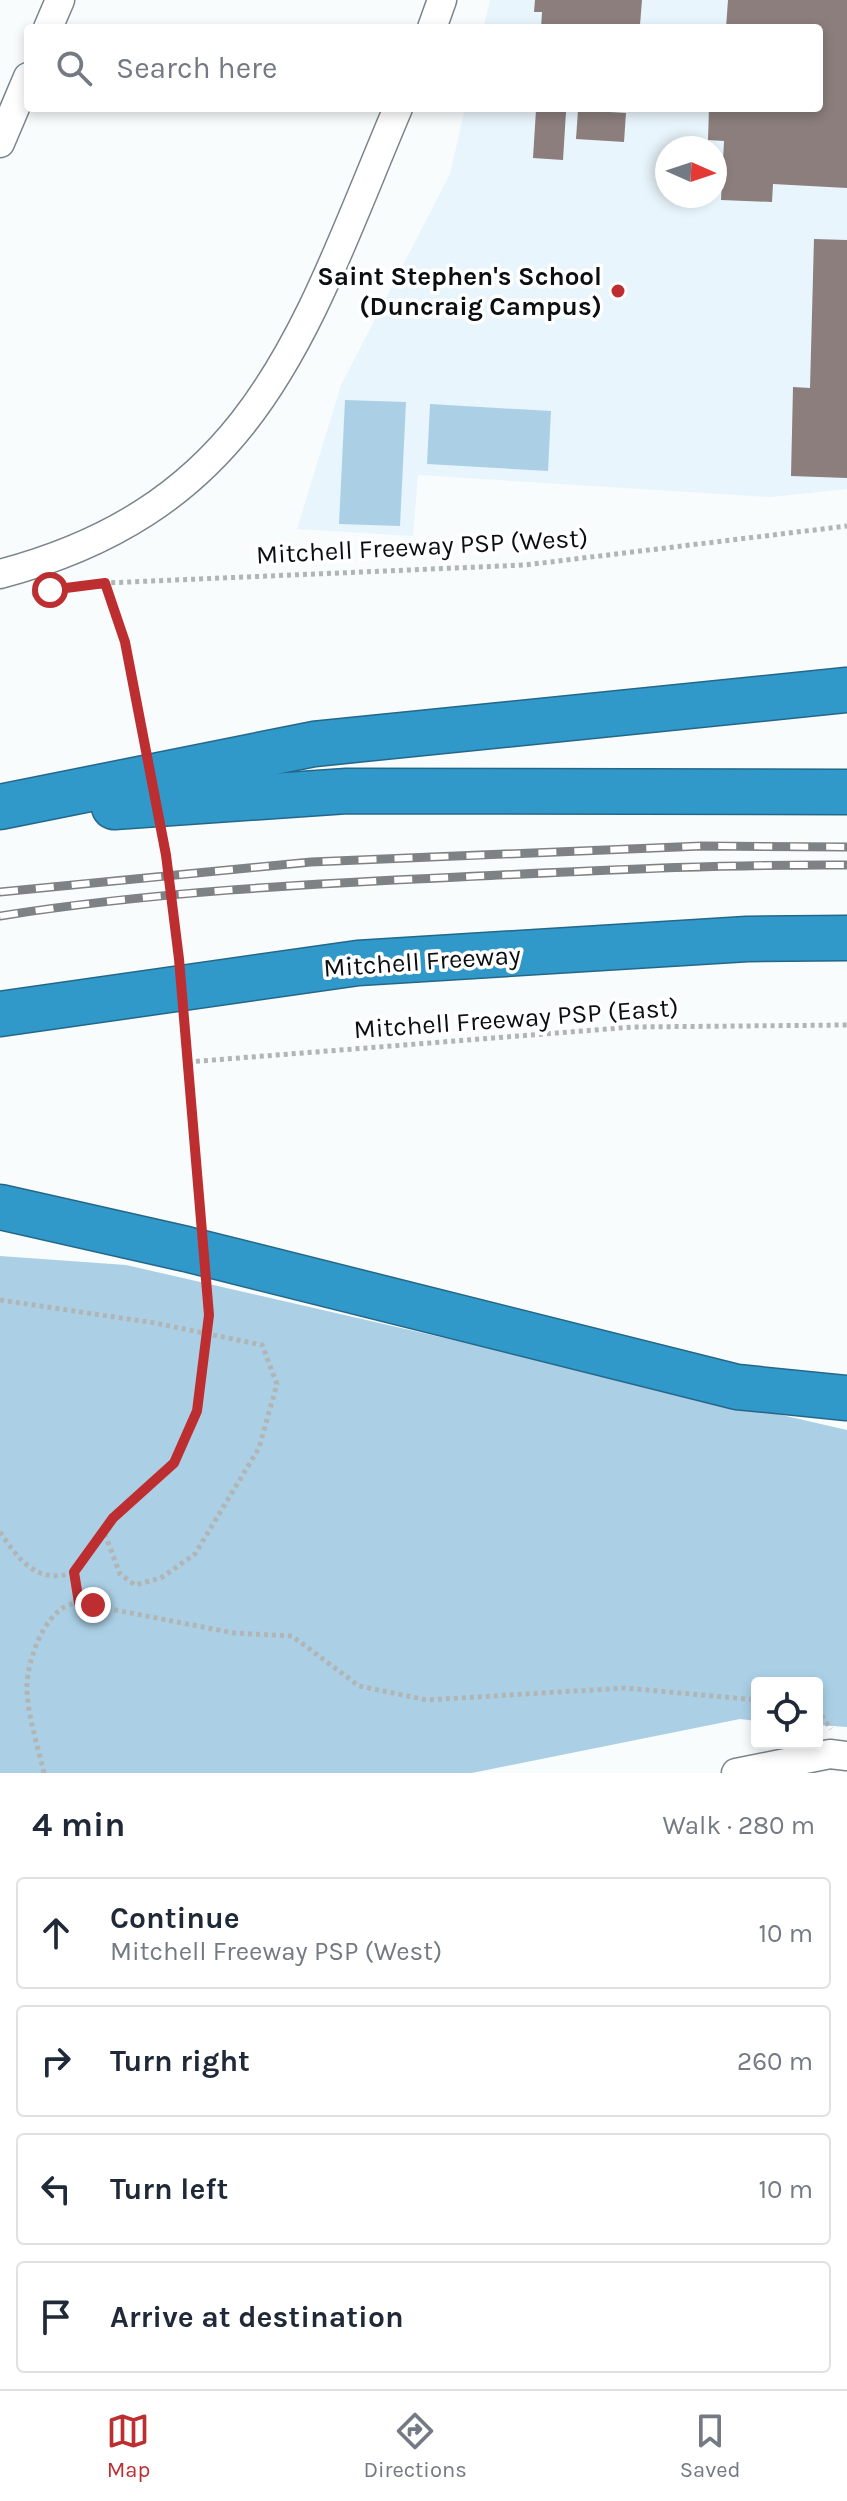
<!DOCTYPE html>
<meta charset="utf-8">
<style>
:root{--surface:#fff;--page:#f6f6f7;--text:#1f2937;--muted:#747a83;--line:#e0e1e3;--accent:#bd2e30}
body{margin:0;font-family:Karla,sans-serif;background:var(--page);color:var(--text)}
.controls{position:absolute;right:24px;bottom:24px;display:grid;overflow:hidden;border-radius:8px;box-shadow:0 4px 12px #0003}
.controls button{width:72px;height:72px;display:grid;place-items:center;padding:0;border:0;border-bottom:2px solid var(--line);background:var(--surface);color:var(--text);font:40px sans-serif}
.compass{position:absolute;left:655px;top:136px;width:72px;height:72px;border-radius:50%;background:var(--surface);box-shadow:0 4px 12px #0003;rotate:93deg}
.stop{position:absolute;width:24px;height:24px;margin:-18px;border:6px solid #bd2e30;border-radius:50%;background:#fff}
.stop.end{background:#bd2e30;border-color:#fff;box-shadow:0 2px 8px #0008}
.list{margin:0;padding:0;list-style:none}
h2{display:flex;justify-content:space-between;align-items:center;height:104px;margin:0;padding:0 32px;font-size:34px}
h2 small{font-size:26px;font-weight:400;color:var(--muted)}
.list li{display:grid;grid-template-columns:52px 1fr auto;gap:24px;align-items:center;box-sizing:border-box;height:112px;margin:0 16px 16px;padding:0 16px;border:2px solid var(--line);border-radius:8px}
.list b{display:block;font-size:30px;white-space:nowrap}
.list p{margin:0;font-size:26px;white-space:nowrap;color:var(--muted)}
.list em{font-size:26px;font-style:normal;color:var(--muted)}
.icon{flex:none;width:44px;height:44px;fill:none;stroke:currentColor;stroke-width:2;stroke-linecap:round;stroke-linejoin:round}
.map{position:relative;flex:none;width:847px;height:1773px;overflow:hidden}
.search{position:absolute;background:var(--surface);box-shadow:0 4px 12px #0003;left:24px;right:24px;top:24px;height:88px;display:flex;align-items:center;gap:20px;box-sizing:border-box;padding:0 28px;border-radius:8px;color:var(--muted);font-size:30px}
.sheet{height:616px;background:var(--surface)}
nav{display:flex;justify-content:space-around;align-items:center;box-sizing:border-box;height:112px;border-top:2px solid var(--line);background:var(--surface);font-size:22px;color:var(--muted)}
nav a{display:grid;justify-items:center;gap:4px}
nav .on{color:var(--accent)}
.map>svg:first-child{display:block}
</style>
<div class="map">
<svg width="847" height="1773" viewBox="0 0 847 1773">
<rect width="100%" height="100%" fill="#f9fcfd"/>
<path fill="#e9f5fc" fill-rule="evenodd" d="M490 0H847V489L770 497 418 475 413 536 297 529 341 385 450 174 465 108H819V28H483ZM667 148H715V196H667Z"/>
<g fill="#abd0e6">
<path d="M345 400 406 402 400 526 339 524Z"/>
<path d="M430 404 551 411 548 471 427 464Z"/>
<path d="M0 1256 126 1265 847 1430V1727L817 1725V1683H757V1721L740 1719 472 1773H0Z"/>
</g>
<g fill="#8b7e7c">
<path d="M535 0H642L640 25 633 24V28H541L542 12H534Z"/>
<path d="M728 0H847V188L773 184 772 202 721 200 724 141 708 140 709 108H819V28H726Z"/>
<path d="M536 110 566 112 563 160 533 158Z"/>
<path d="M578 110 626 113 624 142 576 139Z"/>
<path d="M814 239 847 240V478L791 476 793 387 810 388Z"/>
</g>
<g fill="none" stroke-linecap="round" stroke-linejoin="round">
<defs>
<g id="street">
<path d="M48 28 60 0"/>
<path d="M432 28 442 0"/>
<path d="M0 143 28 77"/>
<path d="M0 574C259 506 305 327 398 108"/>
<path d="M736 1773 830 1754 847 1756"/>
</g>
<g id="highway">
<path d="M0 807 314 744 847 690"/>
<path d="M114 807 347 791 847 792"/>
<path d="M0 1014 358 963 747 939 847 938"/>
<path d="M0 1207 186 1249 737 1387 847 1398"/>
</g>
</defs>
<use href="#street" stroke="#7a858b" stroke-width="31"/>
<use href="#highway" stroke="#246889" stroke-width="47"/>
<g stroke="#b2b5b6" stroke-width="5" stroke-dasharray="4 4" stroke-linecap="butt">
<path d="M105 583 125 642"/>
<path d="M32 594 105 583 525 565 847 526"/>
<path d="M188 1062 633 1027 847 1025"/>
<path d="M0 1300 155 1323 262 1345 277 1384 259 1448 195 1554 161 1578 135 1585 120 1574 104 1532"/>
<path d="M174 1463 113 1518 74 1572 79 1603 234 1633 292 1636 359 1686 427 1700 625 1688 757 1700"/>
<path d="M0 1532C18 1559 38 1586 74 1572"/>
<path d="M817 1709 831 1729"/>
<path d="M44 1773C38 1746 27 1715 27 1687 27 1659 47 1603 79 1603"/>
</g>
<use href="#street" stroke="#fff" stroke-width="28"/>
<use href="#highway" stroke="#3198ca" stroke-width="44"/>
<defs>
<g id="rail">
<path d="M0 892 311 862 702 846 847 847"/>
<path d="M0 916C151 892 306 884 459 877 589 871 717 864 847 865"/>
</g>
</defs>
<use href="#rail" stroke="#7f8284" stroke-width="9"/>
<use href="#rail" stroke="#fff" stroke-width="6" stroke-dasharray="18" stroke-linecap="butt"/>
<path stroke="#b2b5b6" stroke-width="5" stroke-dasharray="4 4" stroke-linecap="butt" d="M125 642 166 855 179 959 209 1315 197 1411 174 1463"/>
</g>
<g fill="none" stroke-linecap="round" stroke-linejoin="round">
<path stroke="#bd2e30" stroke-width="10" d="M50 590 105 583 125 642 166 855 179 959 209 1315 197 1411 174 1463 113 1518 74 1572 79 1603 93 1605"/>
</g>
<circle fill="#bd2e30" stroke="#fff" stroke-width="3" cx="618" cy="291" r="8"/>
<g text-anchor="middle" stroke-width="7" stroke-linejoin="round" paint-order="stroke">
<g font-size="26" font-weight="bold" fill="#0b0f11" stroke="#fff" text-anchor="end">
<text x="602" y="285">Saint Stephen's School<tspan x="602" dy="30">(Duncraig Campus)</tspan></text>
</g>
<g font-size="26" fill="#0b0f11" stroke="#fff">
<text transform="translate(422 546) rotate(-3)" y="9">Mitchell Freeway PSP (West)</text>
<text transform="translate(422 961) rotate(-4)" y="9">Mitchell Freeway</text>
<text transform="translate(516 1018) rotate(-4)" y="9">Mitchell Freeway PSP (East)</text>
</g>
</g>
</svg>
<div class="controls">
<button><svg class="icon" aria-label="locate" viewBox="0 0 24 24"><circle cx="12" cy="12" r="6"/><path d="M12 2v4M12 18v4M2 12h4M18 12h4"/></svg></button>
</div>
<svg class="compass" viewBox="-18 -18 36 36"><path d="M0-13l5 13h-10z" fill="#e53935"/><path d="M0 13l5-13h-10z" fill="#747a83"/></svg>
<div class="stop" style="left:50px;top:590px"></div>
<div class="stop end" style="left:93px;top:1605px"></div>
<div class="search"><svg class="icon" aria-label="search" viewBox="0 0 24 24"><circle cx="10" cy="10" r="6"/><path d="M15 15l6 6"/></svg>Search here</div>
</div>
<section class="sheet">
<h2>4 min<small>Walk · 280 m</small></h2>
<ul class="list">
<li><svg class="icon" aria-label="ahead" viewBox="0 0 24 24"><path d="M12 20V5M6 11l6-6 6 6"/></svg><div><b>Continue</b><p>Mitchell Freeway PSP (West)</p></div><em>10 m</em></li>
<li><svg class="icon" aria-label="right" viewBox="0 0 24 24"><path d="M7 20v-9h11M14 6l5 5-5 5"/></svg><div><b>Turn right</b></div><em>260 m</em></li>
<li><svg class="icon" aria-label="left" viewBox="0 0 24 24"><path d="M17 20v-9H6M10 6l-5 5 5 5"/></svg><div><b>Turn left</b></div><em>10 m</em></li>
<li><svg class="icon" aria-label="arrive" viewBox="0 0 24 24"><path d="M6 21V4h12l-3 4 3 4H6"/></svg><div><b>Arrive at destination</b></div></li>
</ul>
</section>
<nav>
<a class="on"><svg class="icon" aria-label="map" viewBox="0 0 24 24"><path d="M3 6l6-2 6 2 6-2v14l-6 2-6-2-6 2zM9 4v14M15 6v14"/></svg>Map</a>
<a><svg class="icon" aria-label="directions" viewBox="0 0 24 24"><path d="M12 3l9 9-9 9-9-9zM9 14v-3h6M13 9l2 2-2 2"/></svg>Directions</a>
<a><svg class="icon" aria-label="saved" viewBox="0 0 24 24"><path d="M7 4h10v16l-5-4-5 4z"/></svg>Saved</a>
</nav>
